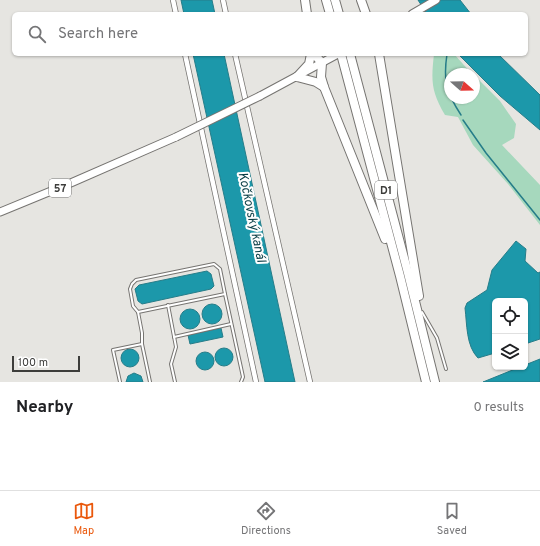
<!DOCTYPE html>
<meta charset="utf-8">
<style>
:root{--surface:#fff;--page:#f6f6f6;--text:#202124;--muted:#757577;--line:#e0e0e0;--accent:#ea580c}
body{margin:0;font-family:Overpass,sans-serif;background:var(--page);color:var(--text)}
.controls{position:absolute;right:12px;bottom:12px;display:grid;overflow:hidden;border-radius:6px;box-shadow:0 1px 3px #0004}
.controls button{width:36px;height:36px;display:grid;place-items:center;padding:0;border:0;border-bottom:1px solid var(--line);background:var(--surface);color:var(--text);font:20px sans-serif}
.compass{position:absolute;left:444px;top:68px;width:36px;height:36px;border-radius:50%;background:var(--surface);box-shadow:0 1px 3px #0004;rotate:110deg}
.scale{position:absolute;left:12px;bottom:10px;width:68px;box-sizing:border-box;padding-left:4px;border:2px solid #3d3d3b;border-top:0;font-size:11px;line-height:14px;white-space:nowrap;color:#3d3d3b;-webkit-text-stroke:3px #fff;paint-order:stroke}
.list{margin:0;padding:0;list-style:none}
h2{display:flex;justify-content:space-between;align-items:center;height:52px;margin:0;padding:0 16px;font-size:17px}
h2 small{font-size:13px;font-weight:400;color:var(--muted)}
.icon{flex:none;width:22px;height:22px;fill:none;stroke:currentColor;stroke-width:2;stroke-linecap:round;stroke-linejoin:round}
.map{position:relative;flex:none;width:540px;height:382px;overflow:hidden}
.search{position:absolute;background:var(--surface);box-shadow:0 1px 3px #0004;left:12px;right:12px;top:12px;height:44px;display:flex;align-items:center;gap:10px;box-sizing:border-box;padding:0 14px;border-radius:6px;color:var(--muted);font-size:15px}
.sheet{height:108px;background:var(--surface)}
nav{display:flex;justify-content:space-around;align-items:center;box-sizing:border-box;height:56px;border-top:1px solid var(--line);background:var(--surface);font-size:11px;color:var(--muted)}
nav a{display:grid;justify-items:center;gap:2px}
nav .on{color:var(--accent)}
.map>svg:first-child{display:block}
</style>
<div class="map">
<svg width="540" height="382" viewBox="0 0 540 382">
<rect width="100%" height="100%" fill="#e6e5e1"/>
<path fill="#a6d8bd" d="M434 54H454L472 74H450V98H474V75L500 101 516 124 514 138 502 145 540 185V225L508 184 473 145 458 117 445 115C431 91 431 81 434 54Z"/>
<g fill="#1c98aa" stroke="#267d89">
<path d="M181 0H212L215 14H184Z"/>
<path d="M418 0H460L471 14H427Z"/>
<path d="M193 54H224L295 382H265Z"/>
<path d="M458 54H498L540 95V130L500 96Z"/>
<path d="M516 241 526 249 525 261 538 273 540 272V339L525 344V301H495V353L478 358C466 346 467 324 465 308L467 303 487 290 492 270Z"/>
<path d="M207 271 211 274 214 286 211 289 142 304 138 301 135 289 139 285Z"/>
<circle cx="212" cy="314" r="10"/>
<circle cx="190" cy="319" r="10"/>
<path d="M221 328 223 337 190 344 188 335Z"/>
<circle cx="224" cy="357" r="9"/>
<circle cx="130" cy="358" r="9"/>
<circle cx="205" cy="361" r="9"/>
<path d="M540 359V382H483L520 367H525V365Z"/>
<path d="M134 373 141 376 143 382H126L128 376Z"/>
</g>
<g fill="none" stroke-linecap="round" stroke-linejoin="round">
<g stroke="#267d89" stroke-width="1.5">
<path d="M447 54C443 81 446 92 461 115"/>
<path d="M463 120 486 153 540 220"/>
</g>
<defs>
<g id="lane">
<path d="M168 305 176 347 171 364 175 382"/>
<path d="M138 312 225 294 243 377 241 382"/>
<path d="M422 312 437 338 446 369"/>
<path d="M174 337 231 324"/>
<path d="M120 382 113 350 142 344"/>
<path d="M150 382 142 344V333L138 312 133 306 130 289 132 284 136 280 214 264 220 269 225 294"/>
</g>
<g id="street">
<path d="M173 0 176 14"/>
<path d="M223 0 226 14"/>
<path d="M185 54 256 382"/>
<path d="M235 54 310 382"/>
</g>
<g id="primary">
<path d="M412 14 436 0"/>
<path d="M260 96 338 54"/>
<path d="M0 212 73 182 176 137"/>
</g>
<g id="highway">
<path d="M305 0 307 14"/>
<path d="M326 0 330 14"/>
<path d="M335 0 339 14"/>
<path d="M361 0 366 14"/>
<path d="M314 54 322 63 321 77 324 87 385 239"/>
<path d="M341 54 400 276 426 382"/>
<path d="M350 54 408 273 435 382"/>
<path d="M379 54 419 296"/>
<path d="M297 77 316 82 324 87"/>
<path d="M297 77 309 64 311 54"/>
</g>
</defs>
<use href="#lane" stroke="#767471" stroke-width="4"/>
<use href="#street" stroke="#767471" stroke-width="6"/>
<use href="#primary" stroke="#767471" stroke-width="9"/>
<use href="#highway" stroke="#767471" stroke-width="10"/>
<use href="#lane" stroke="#fff" stroke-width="2"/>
<use href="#street" stroke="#fff" stroke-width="4.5"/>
<use href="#primary" stroke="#fff" stroke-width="7"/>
<use href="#highway" stroke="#fff" stroke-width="8"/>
<defs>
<path id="primary-bridge" d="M176 137 260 96"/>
</defs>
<use href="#primary-bridge" stroke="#767471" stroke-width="9" stroke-linecap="butt"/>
<use href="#primary-bridge" stroke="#fff" stroke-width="7"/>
</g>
<g text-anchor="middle" stroke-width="4" stroke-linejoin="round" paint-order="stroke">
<g fill="#fff" stroke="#777776" stroke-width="1">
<rect x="49" y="179" width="22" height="18" rx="3"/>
<rect x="375" y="181" width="22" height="18" rx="3"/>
</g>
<g font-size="11" font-weight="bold" fill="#3d3d3b">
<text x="60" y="192">57</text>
<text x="386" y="194">D1</text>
</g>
<g font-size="13" font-style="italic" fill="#093d45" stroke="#fff">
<text transform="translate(253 217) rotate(78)" y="5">Kočkovský kanál</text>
</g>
</g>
</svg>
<div class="controls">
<button><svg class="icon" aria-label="locate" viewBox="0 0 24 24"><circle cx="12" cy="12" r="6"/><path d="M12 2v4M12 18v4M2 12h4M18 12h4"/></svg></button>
<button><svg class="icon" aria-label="layers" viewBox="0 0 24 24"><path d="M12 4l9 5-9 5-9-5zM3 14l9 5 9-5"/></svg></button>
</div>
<svg class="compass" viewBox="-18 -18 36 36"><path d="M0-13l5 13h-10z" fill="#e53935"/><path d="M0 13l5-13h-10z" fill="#757577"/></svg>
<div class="scale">100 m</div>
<div class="search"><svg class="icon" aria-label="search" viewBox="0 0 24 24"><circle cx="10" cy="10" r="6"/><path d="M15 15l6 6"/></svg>Search here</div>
</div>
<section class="sheet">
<h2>Nearby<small>0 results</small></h2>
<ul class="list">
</ul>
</section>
<nav>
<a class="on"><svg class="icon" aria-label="map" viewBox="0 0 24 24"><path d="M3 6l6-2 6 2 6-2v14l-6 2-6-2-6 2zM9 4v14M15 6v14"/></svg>Map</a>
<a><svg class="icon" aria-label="directions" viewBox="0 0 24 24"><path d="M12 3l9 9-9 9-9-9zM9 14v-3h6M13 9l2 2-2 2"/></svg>Directions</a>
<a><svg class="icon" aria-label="saved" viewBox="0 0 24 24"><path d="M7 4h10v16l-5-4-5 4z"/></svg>Saved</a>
</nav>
